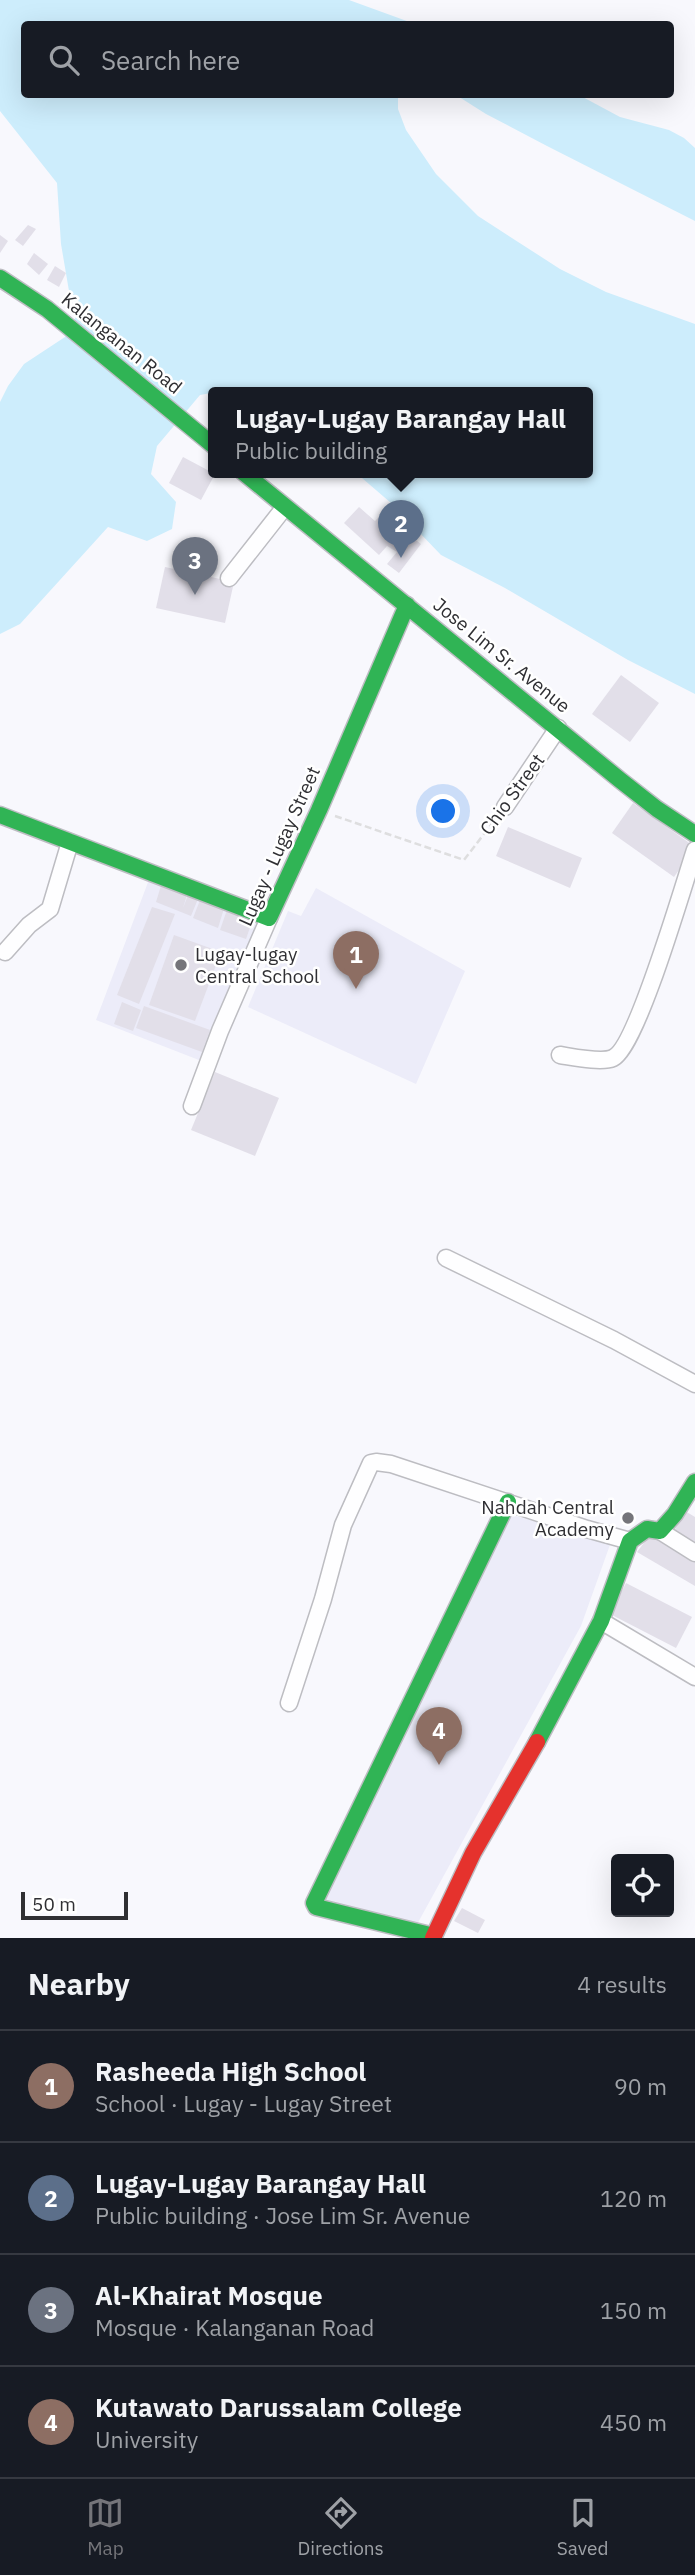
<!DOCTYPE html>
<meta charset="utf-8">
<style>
:root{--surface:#171b24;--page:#20242c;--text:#f1f3f6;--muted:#9ea1a6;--line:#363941;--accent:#75757a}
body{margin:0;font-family:"IBM Plex Sans",sans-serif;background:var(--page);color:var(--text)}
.controls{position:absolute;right:21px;bottom:21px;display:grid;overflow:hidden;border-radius:7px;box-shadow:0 7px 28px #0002}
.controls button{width:63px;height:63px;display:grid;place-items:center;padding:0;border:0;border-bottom:2px solid var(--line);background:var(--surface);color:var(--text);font:35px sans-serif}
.scale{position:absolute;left:21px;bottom:18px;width:107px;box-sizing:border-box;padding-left:7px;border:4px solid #2f2f33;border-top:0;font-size:19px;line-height:24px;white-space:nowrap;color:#2f2f33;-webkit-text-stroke:5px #fff;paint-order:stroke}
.you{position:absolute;left:444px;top:812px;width:24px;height:24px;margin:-18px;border:5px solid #fff;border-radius:50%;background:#1a73e8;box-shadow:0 0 0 10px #1a73e833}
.badge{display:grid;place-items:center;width:46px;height:46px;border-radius:50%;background:var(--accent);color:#fff;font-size:23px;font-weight:700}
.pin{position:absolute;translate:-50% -58px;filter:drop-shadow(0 2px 4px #0008)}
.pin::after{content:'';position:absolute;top:37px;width:24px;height:21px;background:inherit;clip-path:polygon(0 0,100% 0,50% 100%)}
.popup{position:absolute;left:208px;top:387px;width:385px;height:91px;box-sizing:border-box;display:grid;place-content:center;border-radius:7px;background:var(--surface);filter:drop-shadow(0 2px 5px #0005);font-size:23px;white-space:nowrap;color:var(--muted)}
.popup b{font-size:26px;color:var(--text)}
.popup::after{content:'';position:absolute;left:50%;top:100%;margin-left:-14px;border:14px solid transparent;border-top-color:var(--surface)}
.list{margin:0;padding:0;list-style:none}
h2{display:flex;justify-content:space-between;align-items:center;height:91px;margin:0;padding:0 28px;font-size:30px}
h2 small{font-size:23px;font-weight:400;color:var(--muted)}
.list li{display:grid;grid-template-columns:46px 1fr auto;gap:21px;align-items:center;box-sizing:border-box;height:112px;padding:0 28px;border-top:2px solid var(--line)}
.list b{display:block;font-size:26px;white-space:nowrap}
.list p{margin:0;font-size:23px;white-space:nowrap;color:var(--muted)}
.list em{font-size:23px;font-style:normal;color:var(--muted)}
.icon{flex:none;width:38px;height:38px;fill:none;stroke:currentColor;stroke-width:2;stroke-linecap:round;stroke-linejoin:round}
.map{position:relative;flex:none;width:695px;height:1938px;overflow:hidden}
.search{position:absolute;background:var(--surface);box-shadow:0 7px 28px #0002;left:21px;right:21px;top:21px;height:77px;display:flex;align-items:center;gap:18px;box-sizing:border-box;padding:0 24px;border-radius:7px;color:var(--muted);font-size:26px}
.sheet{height:539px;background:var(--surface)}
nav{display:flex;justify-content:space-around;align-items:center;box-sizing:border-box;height:98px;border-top:2px solid var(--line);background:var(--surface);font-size:19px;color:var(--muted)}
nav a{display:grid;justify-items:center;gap:4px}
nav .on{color:var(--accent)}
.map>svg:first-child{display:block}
</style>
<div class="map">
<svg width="695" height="1938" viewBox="0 0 695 1938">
<rect width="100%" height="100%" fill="#f8f8fd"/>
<g fill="#ececf9">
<path d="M153 869 267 910 204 1062 96 1020Z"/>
<path d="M316 888 465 971 416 1084 248 1007 288 911 301 916Z"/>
<path d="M497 1511 611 1542 581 1626 415 1928 305 1905Z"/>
</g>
<g fill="#cdedfc">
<path d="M0 0H349L415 24H24V94L398 95V109L406 130 436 174 478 216 560 269 606 292 695 324V694L628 660 505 588 441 555 391 503 355 472H588V392H244L238 388 200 395 157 446 151 474 176 502 172 529 147 541 108 527 20 624 0 634V402L8 386 24 364 65 337 79 311 69 291 61 244 57 183 0 111Z"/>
<path d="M456 95H579L620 117 669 130 684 138 695 148V221L547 146 486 114Z"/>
</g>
<g fill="#e2dfe9">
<path d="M28 225 36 229 23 246 15 240Z"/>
<path d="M0 235 8 241 0 253Z"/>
<path d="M34 253 48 264 39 275 27 264Z"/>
<path d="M55 266 66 273 59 287 47 280Z"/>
<path d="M183 457 215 474 201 500 169 483Z"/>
<path d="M359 507 375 521 387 509 406 524 395 537 398 539 404 531 421 544 399 573 387 564 397 552 387 546 379 555 344 523Z"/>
<path d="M165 567 234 582 225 623 156 608Z"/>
<path d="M621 675 659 703 630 742 592 714Z"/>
<path d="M633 803 695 847 674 877 612 833Z"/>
<path d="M508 827 582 858 570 888 496 856Z"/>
<path d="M163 879 189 888 183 908 190 890 200 894 191 916 156 902Z"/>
<path d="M202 895 226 902 218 928 193 918Z"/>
<path d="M229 904 255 913 246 939 220 930Z"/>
<path d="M152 907 175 914 139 1004 117 995Z"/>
<path d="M174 935 221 952 195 1021 149 1005Z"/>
<path d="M122 1002 141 1010 133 1031 114 1024Z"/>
<path d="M144 1006 210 1030 202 1052 136 1028Z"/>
<path d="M215 1072 279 1098 255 1156 191 1130Z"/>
<path d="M685 1511 695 1517V1545L673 1533Z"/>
<path d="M652 1532 695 1557V1586L637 1552Z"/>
<path d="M626 1583 692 1617 676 1648 610 1614Z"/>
<path d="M462 1908 485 1920 478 1933 454 1921Z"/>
</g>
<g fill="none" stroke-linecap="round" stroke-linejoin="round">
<defs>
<g id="street">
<path d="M229 578 284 508"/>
<path d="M505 807 558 728"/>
<path d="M5 952 29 925 50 909 70 842"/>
<path d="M560 1055C573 1057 602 1063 613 1058 637 1047 684 883 695 850"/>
<path d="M192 1106 220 1031 269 918"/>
<path d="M446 1258 614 1340 695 1384"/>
<path d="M660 1531 695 1553"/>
<path d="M601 1621 695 1677"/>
<path d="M289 1703 323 1599 343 1525 371 1463 376 1462 391 1464 587 1529 630 1541"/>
</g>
<g id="fast">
<path d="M0 278 47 309 214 446"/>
<path d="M243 472 620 780 657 809 695 834"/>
<path d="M0 815 269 918 319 810 407 605"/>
<path d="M537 1742 601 1621 630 1541 647 1529 660 1531 675 1514 695 1482"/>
<path d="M434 1936 316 1907 314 1903 508 1502"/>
</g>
<path id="jam" d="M433 1938 473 1853 537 1742"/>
</defs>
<use href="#street" stroke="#bdbdc2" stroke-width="19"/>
<use href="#fast" stroke="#bdbdc2" stroke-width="19"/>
<use href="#jam" stroke="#bdbdc2" stroke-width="19"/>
<path stroke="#dededf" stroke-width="2.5" stroke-dasharray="7 3.5" stroke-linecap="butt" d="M335 816 464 860 497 817"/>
<use href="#street" stroke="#fefeff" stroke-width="16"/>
<use href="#fast" stroke="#30b455" stroke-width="16"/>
<use href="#jam" stroke="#e5322d" stroke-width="16"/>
</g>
<g fill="#75757a" stroke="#fff" stroke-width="2.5">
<circle cx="181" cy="965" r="7"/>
<circle cx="628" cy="1518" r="7"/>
</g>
<g text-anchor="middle" stroke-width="5" stroke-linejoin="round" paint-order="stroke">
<g font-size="19" fill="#2f2f33" stroke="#fff">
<text transform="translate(122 343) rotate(39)" y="7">Kalanganan Road</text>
<text transform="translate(502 655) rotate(39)" y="7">Jose Lim Sr. Avenue</text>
<text transform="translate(512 794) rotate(-54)" y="7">Chio Street</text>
<text transform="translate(279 846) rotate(-66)" y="7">Lugay - Lugay Street</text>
</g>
<g font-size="19" fill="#2f2f33" stroke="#fff" text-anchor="start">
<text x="195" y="961">Lugay-lugay<tspan x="195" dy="22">Central School</tspan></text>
<text x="614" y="1514" text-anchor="end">Nahdah Central<tspan x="614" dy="22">Academy</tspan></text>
</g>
</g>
</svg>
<div class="controls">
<button><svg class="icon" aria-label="locate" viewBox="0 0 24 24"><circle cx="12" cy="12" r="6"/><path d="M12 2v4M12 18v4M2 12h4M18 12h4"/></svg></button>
</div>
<div class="scale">50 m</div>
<div class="you"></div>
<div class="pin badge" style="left:356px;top:989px;background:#8d6e63">1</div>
<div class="pin badge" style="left:401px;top:558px;background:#5c6f8a">2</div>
<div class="popup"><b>Lugay-Lugay Barangay Hall</b>Public building</div>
<div class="pin badge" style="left:195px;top:595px;background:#6b7280">3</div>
<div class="pin badge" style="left:439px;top:1765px;background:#8d6e63">4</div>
<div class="search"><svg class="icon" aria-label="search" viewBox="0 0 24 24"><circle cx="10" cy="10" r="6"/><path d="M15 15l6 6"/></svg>Search here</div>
</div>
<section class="sheet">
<h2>Nearby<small>4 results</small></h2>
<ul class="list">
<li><span class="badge" style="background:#8d6e63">1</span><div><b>Rasheeda High School</b><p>School · Lugay - Lugay Street</p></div><em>90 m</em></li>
<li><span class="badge" style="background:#5c6f8a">2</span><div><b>Lugay-Lugay Barangay Hall</b><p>Public building · Jose Lim Sr. Avenue</p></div><em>120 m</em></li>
<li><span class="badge" style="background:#6b7280">3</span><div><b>Al-Khairat Mosque</b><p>Mosque · Kalanganan Road</p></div><em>150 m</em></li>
<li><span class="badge" style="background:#8d6e63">4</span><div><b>Kutawato Darussalam College</b><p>University</p></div><em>450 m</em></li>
</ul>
</section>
<nav>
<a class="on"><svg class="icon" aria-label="map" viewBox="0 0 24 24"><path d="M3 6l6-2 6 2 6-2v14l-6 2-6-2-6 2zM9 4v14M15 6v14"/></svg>Map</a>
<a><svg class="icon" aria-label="directions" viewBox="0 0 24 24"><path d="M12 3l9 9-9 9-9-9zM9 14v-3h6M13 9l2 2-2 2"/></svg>Directions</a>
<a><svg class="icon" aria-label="saved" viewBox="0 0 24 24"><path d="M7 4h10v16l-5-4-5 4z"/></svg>Saved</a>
</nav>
